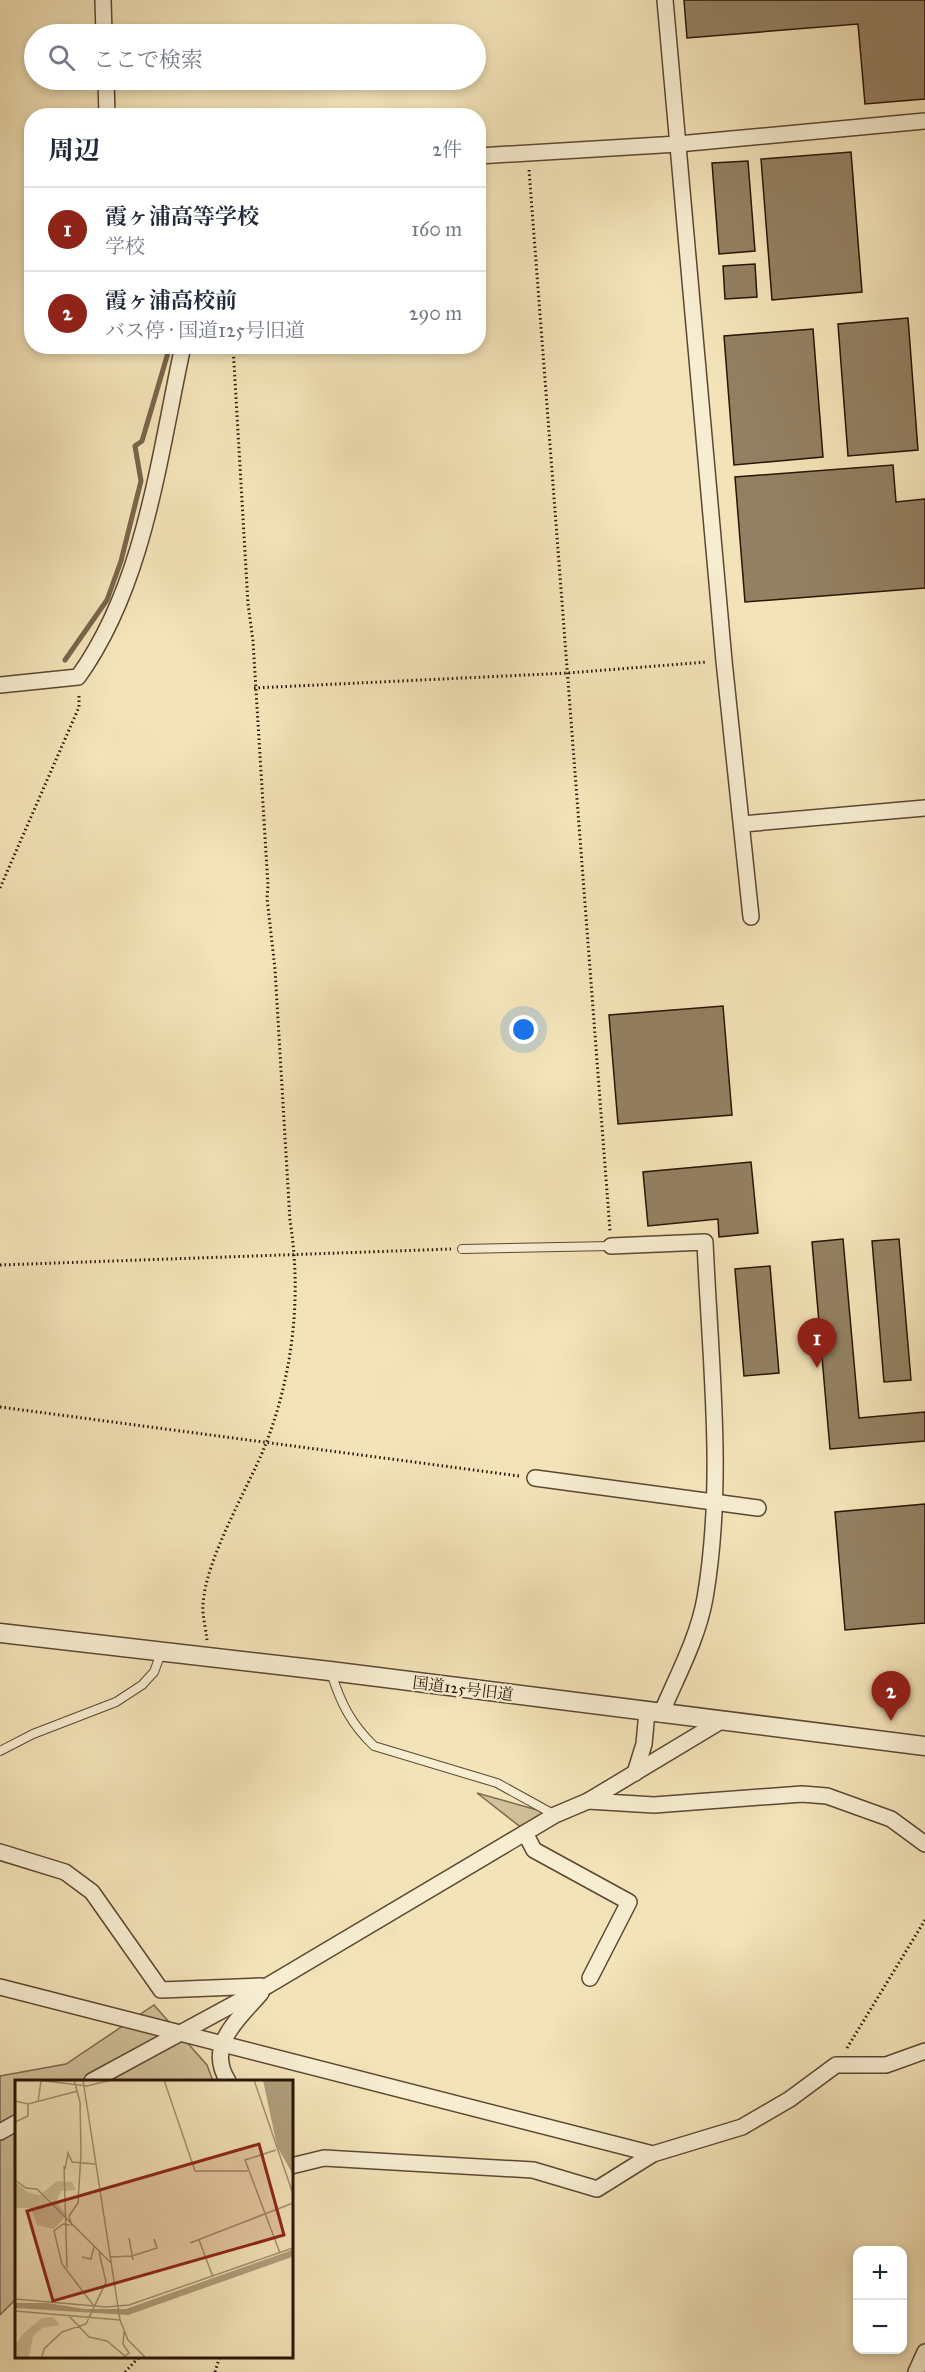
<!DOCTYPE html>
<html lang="ja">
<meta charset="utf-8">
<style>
:root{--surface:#fff;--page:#f2f2f3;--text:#1f2937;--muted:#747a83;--line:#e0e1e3;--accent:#8f2418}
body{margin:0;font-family:"IM FELL Great Primer","Noto Serif JP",serif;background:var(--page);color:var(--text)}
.controls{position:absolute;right:18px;bottom:18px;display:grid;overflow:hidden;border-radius:12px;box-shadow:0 3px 9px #0003}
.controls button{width:54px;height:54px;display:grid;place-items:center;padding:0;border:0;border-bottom:2px solid var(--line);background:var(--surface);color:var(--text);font:30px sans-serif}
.you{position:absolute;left:524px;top:1030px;width:21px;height:21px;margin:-15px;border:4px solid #fff;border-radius:50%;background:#1a73e8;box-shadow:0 0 0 9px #1a73e833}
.badge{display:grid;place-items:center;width:39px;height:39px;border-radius:50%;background:var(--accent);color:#fff;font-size:20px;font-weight:700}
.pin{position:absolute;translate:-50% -50px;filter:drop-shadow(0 2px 3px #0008)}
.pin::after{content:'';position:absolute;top:32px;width:21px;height:18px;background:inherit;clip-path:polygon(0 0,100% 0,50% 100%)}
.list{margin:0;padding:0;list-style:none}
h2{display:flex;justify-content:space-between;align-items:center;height:78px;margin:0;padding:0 24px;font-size:26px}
h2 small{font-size:20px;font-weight:400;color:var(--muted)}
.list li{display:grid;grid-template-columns:39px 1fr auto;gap:18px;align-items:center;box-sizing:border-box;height:84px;padding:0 24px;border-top:2px solid var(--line)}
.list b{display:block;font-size:22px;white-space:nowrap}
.list p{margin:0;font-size:20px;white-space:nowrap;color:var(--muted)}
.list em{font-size:20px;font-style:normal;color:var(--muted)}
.icon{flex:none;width:33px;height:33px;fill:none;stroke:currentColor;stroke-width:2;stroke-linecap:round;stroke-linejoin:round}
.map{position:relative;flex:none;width:925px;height:2372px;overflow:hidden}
.search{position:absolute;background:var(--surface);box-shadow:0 3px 9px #0003;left:24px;top:24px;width:462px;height:66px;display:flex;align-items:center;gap:15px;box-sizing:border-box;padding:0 21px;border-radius:33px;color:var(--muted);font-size:22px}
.panel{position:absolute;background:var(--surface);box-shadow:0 3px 9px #0003;left:24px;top:108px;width:462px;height:246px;border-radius:24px}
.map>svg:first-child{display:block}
</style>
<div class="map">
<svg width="925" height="2372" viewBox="0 0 925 2372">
<rect width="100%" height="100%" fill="#f3e3b8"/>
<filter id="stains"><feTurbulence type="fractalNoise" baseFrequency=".00333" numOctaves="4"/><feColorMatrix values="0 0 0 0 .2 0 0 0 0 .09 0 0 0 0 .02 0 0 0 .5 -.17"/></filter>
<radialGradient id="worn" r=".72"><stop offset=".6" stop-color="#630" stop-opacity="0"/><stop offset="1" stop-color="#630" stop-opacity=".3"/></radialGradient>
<g fill="#d1c099" stroke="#7e6a4e" stroke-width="1.5">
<path d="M477 1793 555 1815 523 1829Z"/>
<path d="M154 2005 207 2065 213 2081H16V2299L0 2315V2076L66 2064Z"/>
</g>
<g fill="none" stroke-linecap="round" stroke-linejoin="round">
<path stroke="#7a664b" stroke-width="5" d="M65 660 107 600 121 561 141 481 135 446 142 441 170 346"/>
</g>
<g fill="#938062" stroke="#2a1404" stroke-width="1.5">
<path d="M684 0H925V99L865 104 858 24 687 38Z"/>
<path d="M851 152 862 292 772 300 761 159Z"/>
<path d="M748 161 755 251 719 254 712 163Z"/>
<path d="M755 264 757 297 725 299 723 266Z"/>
<path d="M908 318 918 450 848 456 838 324Z"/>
<path d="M813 329 823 457 734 465 724 336Z"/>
<path d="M893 465 896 502 925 499V588L745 602 735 477Z"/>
<path d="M723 1006 732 1115 618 1124 609 1015Z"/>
<path d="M751 1162 758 1233 719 1237 718 1219 648 1226 643 1172Z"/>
<path d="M843 1239 859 1418 925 1412V1441L830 1449 812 1242Z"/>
<path d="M899 1239 911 1380 884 1382 872 1241Z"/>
<path d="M770 1266 779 1373 744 1376 735 1269Z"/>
<path d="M925 1504V1623L845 1630 835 1512Z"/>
</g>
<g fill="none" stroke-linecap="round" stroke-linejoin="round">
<defs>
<g id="service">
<path d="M462 1249 611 1246"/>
<path d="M331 1672C340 1702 351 1724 374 1746L497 1783 555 1815"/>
<path d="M0 1751 33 1734 116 1702 142 1685 154 1672 161 1653"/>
</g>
<g id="minor">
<path d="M103 0 104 34"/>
<path d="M665 0 724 661 751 917"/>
<path d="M106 80 107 116"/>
<path d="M478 156 678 144 925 121"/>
<path d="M0 685 78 677C145 584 159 456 183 346"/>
<path d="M743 824 925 808"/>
<path d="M611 1246 705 1242C710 1360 725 1481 705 1598 698 1638 677 1676 661 1714"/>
<path d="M535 1478 758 1508"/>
<path d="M635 1773 644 1744 647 1712"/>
<path d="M588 1801 654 1805 802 1794 827 1796 891 1819 925 1844"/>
<path d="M525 1833 534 1850 629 1902 590 1978"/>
<path d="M0 1852 65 1872 92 1892 161 1990 261 1986"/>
<path d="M0 1987 653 2154"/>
<path d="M92 2081 267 1986 555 1815 588 1801 721 1721"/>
<path d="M228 2081C205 2045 239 2019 261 1993"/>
<path d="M0 2132 16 2123"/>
<path d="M291 2166 324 2158 533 2170 597 2189 653 2154 742 2127 790 2099 836 2065H886L925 2051"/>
<path d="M916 2372 925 2352"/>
</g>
<path id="tertiary" d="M0 1633 330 1671 925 1746"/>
</defs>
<use href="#service" stroke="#5c4831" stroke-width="10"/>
<use href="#minor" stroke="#5c4831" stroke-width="18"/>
<use href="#tertiary" stroke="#5c4831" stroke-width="21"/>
<g stroke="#2a1404" stroke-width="3" stroke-dasharray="1.5 3" stroke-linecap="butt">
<path d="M529 170 610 1231"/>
<path d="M254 688 568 673 707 662"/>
<path d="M0 888 79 707V693"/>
<path d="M0 1265 451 1249"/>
<path d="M0 1407 519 1476"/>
<path d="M207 1640C206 1629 202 1615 203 1604 206 1558 247 1490 265 1446 293 1375 302 1295 290 1221L275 969 267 898 268 886 253 641 248 604 233 346"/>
<path d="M847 2048 925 1920"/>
<path d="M125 2372 140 2356"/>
<path d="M215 2372 220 2356"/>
</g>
<use href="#service" stroke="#f7edd1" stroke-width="8"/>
<use href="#minor" stroke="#f7edd1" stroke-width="15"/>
<use href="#tertiary" stroke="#f7edd1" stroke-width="18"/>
</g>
<g text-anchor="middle" stroke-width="4.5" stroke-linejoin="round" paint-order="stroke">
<g font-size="16" fill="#2a1404" stroke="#f7edd1">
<text transform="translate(463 1688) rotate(7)" y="6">国道125号旧道</text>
</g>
</g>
<g transform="translate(15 2080)">
<rect width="278" height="278" fill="#f3e3b8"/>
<path d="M42 101 57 102 61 110 46 111 41 122 52 135 39 149 22 145 16 128H1L0 133V102L14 113 25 115ZM38 237 45 245 27 248 18 256 14 277H0V265L9 253 27 238Z" fill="#d1c099"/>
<path d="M248 0H277V93L262 66ZM277 170V177L113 235 0 228V223H32L70 229H111Z" fill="#af9d7b"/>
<path fill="none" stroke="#a39070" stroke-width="1.5" d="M22 0 72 6 96 0M68 0 105 240 113 260 130 277M149 0 180 91H233M239 0 278 114M0 21 13 24 63 11M23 22 26 1M0 42 13 36V24M261 70 230 80 265 173M49 86 52 188M50 89 53 73 57 82 80 84M0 100 11 108 22 109 95 182M55 145 48 144 39 151 47 184 79 226M57 146 54 136 63 123 66 73 65 22 59 0M114 158 118 180M184 160 198 197M175 163 278 123M67 177 76 179 79 167M95 177 117 176 142 168 139 159M0 219 91 227 114 225 278 168M0 231 105 240M53 235 74 257 92 261 111 277M109 252 108 264 114 273 110 276M27 277 29 269 47 252 71 244 91 202 84 172"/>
<path fill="#8f2418" fill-opacity="0.15" stroke="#8f2418" stroke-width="3" d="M244 64 269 155 38 221 12 131Z"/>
<rect width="278" height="278" fill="none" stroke="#2a1404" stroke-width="3"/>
</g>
<rect width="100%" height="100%" filter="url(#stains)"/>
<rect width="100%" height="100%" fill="url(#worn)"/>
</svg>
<div class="controls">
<button>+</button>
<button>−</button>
</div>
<div class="you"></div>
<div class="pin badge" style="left:817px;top:1368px">1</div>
<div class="pin badge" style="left:891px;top:1721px">2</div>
<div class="search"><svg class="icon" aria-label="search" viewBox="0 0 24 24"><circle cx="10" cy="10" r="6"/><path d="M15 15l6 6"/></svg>ここで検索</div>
<section class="panel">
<h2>周辺<small>2件</small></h2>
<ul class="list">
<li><span class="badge">1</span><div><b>霞ヶ浦高等学校</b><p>学校</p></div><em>160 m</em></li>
<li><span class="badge">2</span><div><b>霞ヶ浦高校前</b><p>バス停 · 国道125号旧道</p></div><em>290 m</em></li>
</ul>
</section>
</div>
